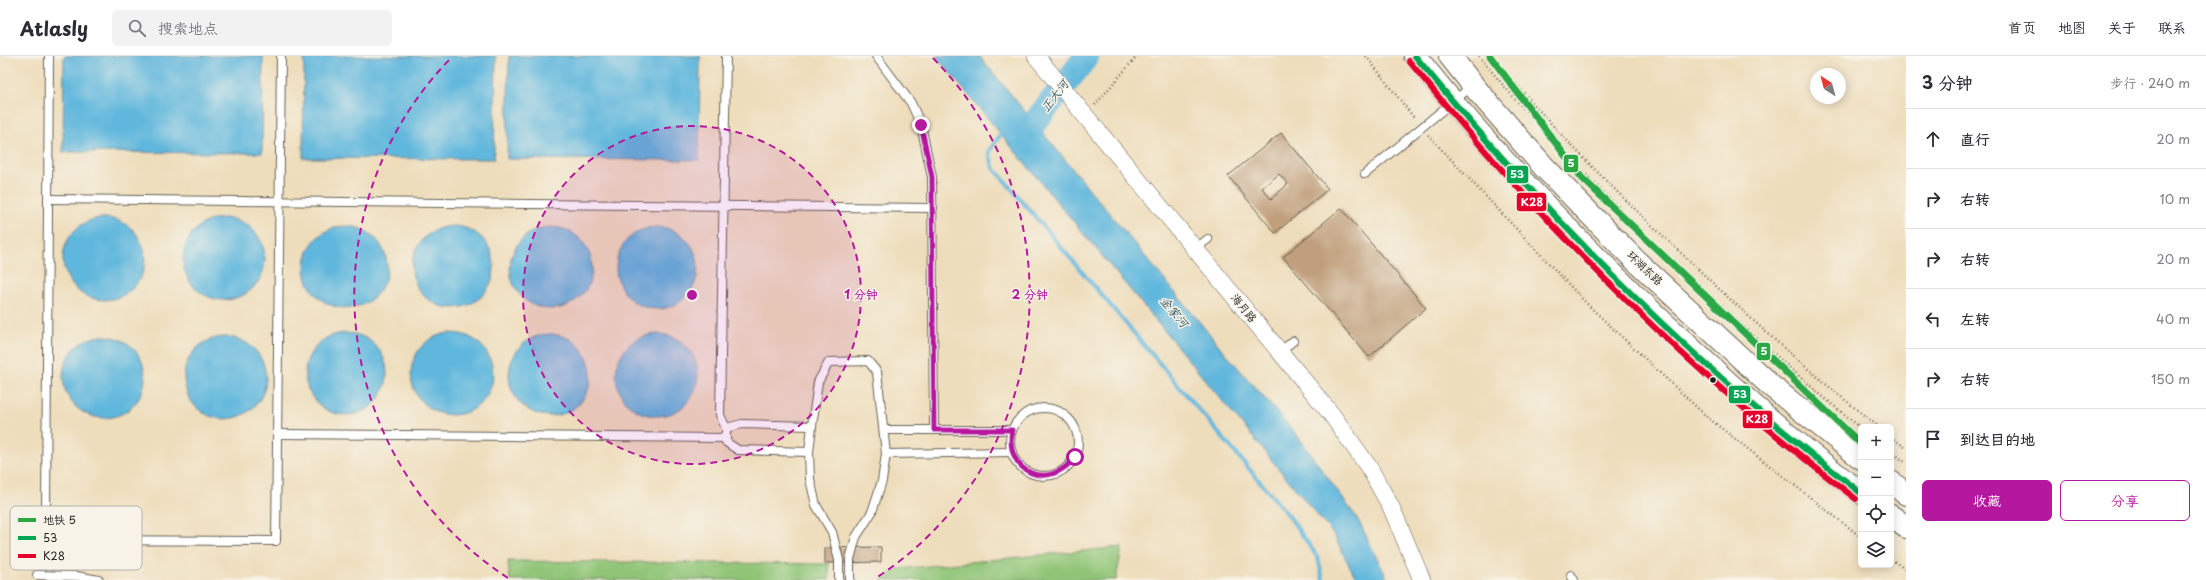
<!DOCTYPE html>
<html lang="zh">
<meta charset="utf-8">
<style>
:root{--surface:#fff;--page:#f2f2f3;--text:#2b2b33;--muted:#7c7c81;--line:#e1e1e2;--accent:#b5179e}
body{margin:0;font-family:"Playpen Sans","LXGW WenKai TC",sans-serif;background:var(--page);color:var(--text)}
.controls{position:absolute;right:12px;bottom:12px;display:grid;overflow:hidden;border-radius:6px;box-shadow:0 2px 10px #0003}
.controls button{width:36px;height:36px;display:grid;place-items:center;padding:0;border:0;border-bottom:1px solid var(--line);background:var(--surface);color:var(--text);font:20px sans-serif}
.compass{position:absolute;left:1810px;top:12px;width:36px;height:36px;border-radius:50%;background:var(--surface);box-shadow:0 2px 10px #0003;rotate:324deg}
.stop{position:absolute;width:12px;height:12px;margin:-9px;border:3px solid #b5179e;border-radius:50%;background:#fff}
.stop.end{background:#b5179e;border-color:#fff;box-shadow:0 1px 4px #0008}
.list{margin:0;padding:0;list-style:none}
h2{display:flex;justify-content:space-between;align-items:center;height:52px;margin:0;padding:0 16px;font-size:17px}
h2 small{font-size:13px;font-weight:400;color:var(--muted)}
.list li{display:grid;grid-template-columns:26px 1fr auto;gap:12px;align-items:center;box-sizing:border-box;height:60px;padding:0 16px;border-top:1px solid var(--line)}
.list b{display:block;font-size:15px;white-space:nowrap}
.list em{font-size:13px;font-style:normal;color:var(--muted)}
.actions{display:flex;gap:8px;padding:12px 16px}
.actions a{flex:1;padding:9px 0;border:1px solid var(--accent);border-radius:6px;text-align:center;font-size:14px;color:var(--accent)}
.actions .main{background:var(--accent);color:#fff}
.icon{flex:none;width:22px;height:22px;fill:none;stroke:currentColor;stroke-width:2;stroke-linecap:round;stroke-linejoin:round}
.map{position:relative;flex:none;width:1906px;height:524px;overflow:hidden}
header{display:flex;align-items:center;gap:24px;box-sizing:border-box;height:56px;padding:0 20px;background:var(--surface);border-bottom:1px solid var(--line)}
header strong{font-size:19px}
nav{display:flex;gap:22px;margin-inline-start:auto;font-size:14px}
.search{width:280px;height:36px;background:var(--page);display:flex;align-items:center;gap:10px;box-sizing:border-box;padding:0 14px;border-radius:6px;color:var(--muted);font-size:15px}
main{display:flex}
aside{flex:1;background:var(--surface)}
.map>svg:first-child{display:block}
</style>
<header>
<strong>Atlasly</strong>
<div class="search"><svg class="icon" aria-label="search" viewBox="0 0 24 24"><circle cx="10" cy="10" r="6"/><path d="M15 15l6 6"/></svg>搜索地点</div>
<nav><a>首页</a><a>地图</a><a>关于</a><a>联系</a></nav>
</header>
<main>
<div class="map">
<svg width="1906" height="524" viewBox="0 0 1906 524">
<rect width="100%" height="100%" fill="#f7f3e8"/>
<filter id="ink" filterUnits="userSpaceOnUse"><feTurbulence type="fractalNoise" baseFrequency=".025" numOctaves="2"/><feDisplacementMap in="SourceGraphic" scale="8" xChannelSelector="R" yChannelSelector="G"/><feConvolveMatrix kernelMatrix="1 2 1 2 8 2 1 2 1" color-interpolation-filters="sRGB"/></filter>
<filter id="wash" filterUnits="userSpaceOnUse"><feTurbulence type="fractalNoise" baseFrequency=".012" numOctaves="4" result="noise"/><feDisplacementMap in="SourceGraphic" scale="16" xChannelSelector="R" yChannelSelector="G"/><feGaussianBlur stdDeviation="0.9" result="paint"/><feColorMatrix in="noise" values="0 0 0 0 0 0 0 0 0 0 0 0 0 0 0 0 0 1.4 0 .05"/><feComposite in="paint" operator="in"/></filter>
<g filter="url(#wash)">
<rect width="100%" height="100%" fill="#edb"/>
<g fill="#90c577" stroke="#56704a">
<path d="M1122 491 1116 524H881L898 513Z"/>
<path d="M508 505 829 508V524H510Z"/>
</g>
<g fill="#60b7dd" stroke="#3e6a7c">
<path d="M64 0H263L262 97 63 96Z"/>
<path d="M304 0H496L494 103 303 102Z"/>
<path d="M509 0H700L699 104 507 103Z"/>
<path d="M936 0H979L1226 298 1296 378 1357 462 1388 524H1357L1333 478Z"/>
<circle cx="104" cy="203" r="41"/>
<circle cx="224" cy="203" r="41"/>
<circle cx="346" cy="211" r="41"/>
<circle cx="453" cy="211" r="41"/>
<circle cx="551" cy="212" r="41"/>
<circle cx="657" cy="212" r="41"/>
<circle cx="346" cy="318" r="41"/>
<circle cx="452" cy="318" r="41"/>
<circle cx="657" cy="319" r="41"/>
<circle cx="550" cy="319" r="41"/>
<circle cx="104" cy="321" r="41"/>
<circle cx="225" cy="322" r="41"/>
</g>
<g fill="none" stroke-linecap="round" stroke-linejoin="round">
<path stroke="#60b7dd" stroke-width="4" d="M1004 74 989 95 993 111 1289 460 1318 502 1323 524"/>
<path stroke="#60b7dd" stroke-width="25" d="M1024 80 1087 0"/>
</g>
<g id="blocks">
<g fill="#c09f7b" fill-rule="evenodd">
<path d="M1281 77 1328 133 1275 177 1228 120ZM1279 118 1288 128 1271 143 1262 132Z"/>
<path d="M1341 152 1426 252 1369 301 1283 201Z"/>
<path d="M881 491V506L825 507V492Z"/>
</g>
</g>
</g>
<g filter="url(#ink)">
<use href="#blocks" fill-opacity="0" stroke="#666054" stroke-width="1"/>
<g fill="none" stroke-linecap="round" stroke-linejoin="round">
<defs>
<g id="service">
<path d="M49 0 46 457C49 475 51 479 69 484L276 485 281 0"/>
<path d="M876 0 911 47 921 69 932 121 934 374"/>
<path d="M1365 118 1473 29"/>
<path d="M48 143 933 152"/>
<path d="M1195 193 1208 183"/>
<path d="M1280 296 1293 285"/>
<circle cx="1044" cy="386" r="34"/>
<path d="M726 372 720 359 726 0"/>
<path d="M885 374H1012"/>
<path d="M278 378 726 382"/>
<path d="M809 396 812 370"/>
<path d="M37 519 76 520 99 524"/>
<path d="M1571 519 1574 524"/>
<path d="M839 524V504L832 476 816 449 810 423 809 396 738 394 726 386V372L742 368 812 370 818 326 829 306 868 305 877 316 886 398"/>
<path d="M850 524V503L856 481 872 456 882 425 886 398 1012 396"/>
</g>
<path id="minor" d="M1036 0 1332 359 1370 413 1392 453 1422 524"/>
<g id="primary">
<path d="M1415 0C1496 102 1586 195 1682 284 1739 338 1798 390 1861 437"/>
<path d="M1450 0 1476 33 1545 112 1634 203 1771 330 1861 402"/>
<path d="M1891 426 1906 438"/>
<path d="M1891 460 1906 471"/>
</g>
</defs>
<use href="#service" stroke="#666054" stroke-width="10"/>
<use href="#minor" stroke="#666054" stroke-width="18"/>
<use href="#primary" stroke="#666054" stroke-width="24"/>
<g stroke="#666054" stroke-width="2.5" stroke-dasharray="1 3" stroke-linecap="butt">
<path d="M1366 0 1415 63"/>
<path d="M1479 0C1538 73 1605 139 1673 204 1734 262 1795 319 1861 372"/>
<path d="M1493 0C1549 70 1613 133 1679 195 1743 256 1808 316 1879 371"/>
<path d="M1095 49 1137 0"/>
<path d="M1428 79 1589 250 1707 361 1861 481"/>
<path d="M1891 381 1906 392"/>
<path d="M1891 395 1906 407"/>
<path d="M1891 503 1906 514"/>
</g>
<use href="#service" stroke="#fff" stroke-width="8"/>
<use href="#minor" stroke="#fff" stroke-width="17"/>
<use href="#primary" stroke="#fff" stroke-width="22"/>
<defs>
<path id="bus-1" d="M1415 0C1546 160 1696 312 1861 437"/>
<path id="bus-2" d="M1409 5C1540 166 1691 318 1856 443"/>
</defs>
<use href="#bus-1" stroke="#f7f3e8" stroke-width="9"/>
<use href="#bus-2" stroke="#f7f3e8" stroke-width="9"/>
<use href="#bus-1" stroke="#00a651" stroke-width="6"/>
<use href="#bus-2" stroke="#e4002b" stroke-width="6"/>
<defs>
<path id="metro-1" d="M1490 0 1582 122 1861 388"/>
</defs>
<use href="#metro-1" stroke="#f7f3e8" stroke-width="10"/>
<use href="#metro-1" stroke="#2aa844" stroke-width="7"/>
</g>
</g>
<g fill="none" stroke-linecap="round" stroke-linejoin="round" filter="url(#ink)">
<path stroke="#b5179e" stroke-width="5" d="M921 69 932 121 934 374H1012C1004 417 1049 436 1075 401"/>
</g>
<circle cx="692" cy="239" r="169" fill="#b5179e" fill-opacity=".12"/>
<g fill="none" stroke="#b5179e" stroke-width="2" stroke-dasharray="7 5">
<circle cx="692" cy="239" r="169"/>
<path d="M508 522A338 338 0 0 1 451 2M933 2A338 338 0 0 1 876 522"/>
</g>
<circle fill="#1c1c1c" stroke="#f7f3e8" stroke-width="1.5" cx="1713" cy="324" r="3.5"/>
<g text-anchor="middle" stroke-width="3" stroke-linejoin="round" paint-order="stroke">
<g font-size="11" fill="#1c1c1c" stroke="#f7f3e8">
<text transform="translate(1645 212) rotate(43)" y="4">环湖东路</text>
<text transform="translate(1244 252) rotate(51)" y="4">海月路</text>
</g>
<g font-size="12" font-style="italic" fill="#375a69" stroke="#f7f3e8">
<text transform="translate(1055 40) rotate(-52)" y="4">正大河</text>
<text transform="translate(1174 256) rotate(50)" y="4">金家河</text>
</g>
</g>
<rect x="10" y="450" width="132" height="64" rx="6" fill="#f7f3e8" stroke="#b5b2ab" stroke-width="1"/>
<rect x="18" y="462" width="18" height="4" fill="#2aa844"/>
<rect x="18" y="480" width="18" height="4" fill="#00a651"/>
<rect x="18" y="498" width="18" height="4" fill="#e4002b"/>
<g font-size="11" fill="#1c1c1c">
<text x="43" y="468">地铁 5</text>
<text x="43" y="486">53</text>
<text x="43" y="504">K28</text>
</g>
<circle cx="692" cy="239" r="6" fill="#b5179e" stroke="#f7f3e8" stroke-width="2"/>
<g font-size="12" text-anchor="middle" font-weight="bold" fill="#b5179e" stroke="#f7f3e8" stroke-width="3" stroke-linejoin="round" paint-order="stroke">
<text x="861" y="243">1 分钟</text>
<text x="1030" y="243">2 分钟</text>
</g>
<g stroke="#f7f3e8" stroke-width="1.5">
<rect x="1563" y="98" width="16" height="19" rx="4" fill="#2aa844"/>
<rect x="1506" y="109" width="23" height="19" rx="4" fill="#00a651"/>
<rect x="1516" y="136" width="31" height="20" rx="4" fill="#e4002b"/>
<rect x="1756" y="286" width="15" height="19" rx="4" fill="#2aa844"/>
<rect x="1728" y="329" width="23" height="19" rx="4" fill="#00a651"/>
<rect x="1742" y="354" width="31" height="19" rx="4" fill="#e4002b"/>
</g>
<g font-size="11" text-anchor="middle" font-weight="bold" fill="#fff">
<text x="1571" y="111">5</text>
<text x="1517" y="122">53</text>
<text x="1532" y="150">K28</text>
<text x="1764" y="299">5</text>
<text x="1740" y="342">53</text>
<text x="1757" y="367">K28</text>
</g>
</svg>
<div class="controls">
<button>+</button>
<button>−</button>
<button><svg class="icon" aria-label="locate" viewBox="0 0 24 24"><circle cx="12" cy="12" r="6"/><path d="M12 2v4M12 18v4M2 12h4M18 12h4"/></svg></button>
<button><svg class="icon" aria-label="layers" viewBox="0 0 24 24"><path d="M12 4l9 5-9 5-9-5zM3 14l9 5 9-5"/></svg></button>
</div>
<svg class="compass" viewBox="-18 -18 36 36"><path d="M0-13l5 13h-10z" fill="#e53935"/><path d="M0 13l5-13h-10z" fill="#7c7c81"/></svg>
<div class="stop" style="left:1075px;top:401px"></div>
<div class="stop end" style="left:921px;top:69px"></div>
</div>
<aside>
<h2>3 分钟<small>步行 · 240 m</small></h2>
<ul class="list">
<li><svg class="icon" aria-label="ahead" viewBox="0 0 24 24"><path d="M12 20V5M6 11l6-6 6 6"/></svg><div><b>直行</b></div><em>20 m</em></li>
<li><svg class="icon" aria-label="right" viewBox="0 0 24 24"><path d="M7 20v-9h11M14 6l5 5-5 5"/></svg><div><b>右转</b></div><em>10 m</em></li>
<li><svg class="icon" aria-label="right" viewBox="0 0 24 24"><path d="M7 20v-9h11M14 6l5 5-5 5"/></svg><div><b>右转</b></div><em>20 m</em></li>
<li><svg class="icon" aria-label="left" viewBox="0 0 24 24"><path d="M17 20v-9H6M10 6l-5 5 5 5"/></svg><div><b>左转</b></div><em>40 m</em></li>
<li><svg class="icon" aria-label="right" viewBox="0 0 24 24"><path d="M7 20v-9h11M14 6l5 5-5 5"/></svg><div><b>右转</b></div><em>150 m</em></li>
<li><svg class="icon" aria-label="arrive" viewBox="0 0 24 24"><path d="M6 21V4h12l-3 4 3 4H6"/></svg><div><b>到达目的地</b></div></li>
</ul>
<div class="actions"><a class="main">收藏</a><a>分享</a></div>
</aside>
</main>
